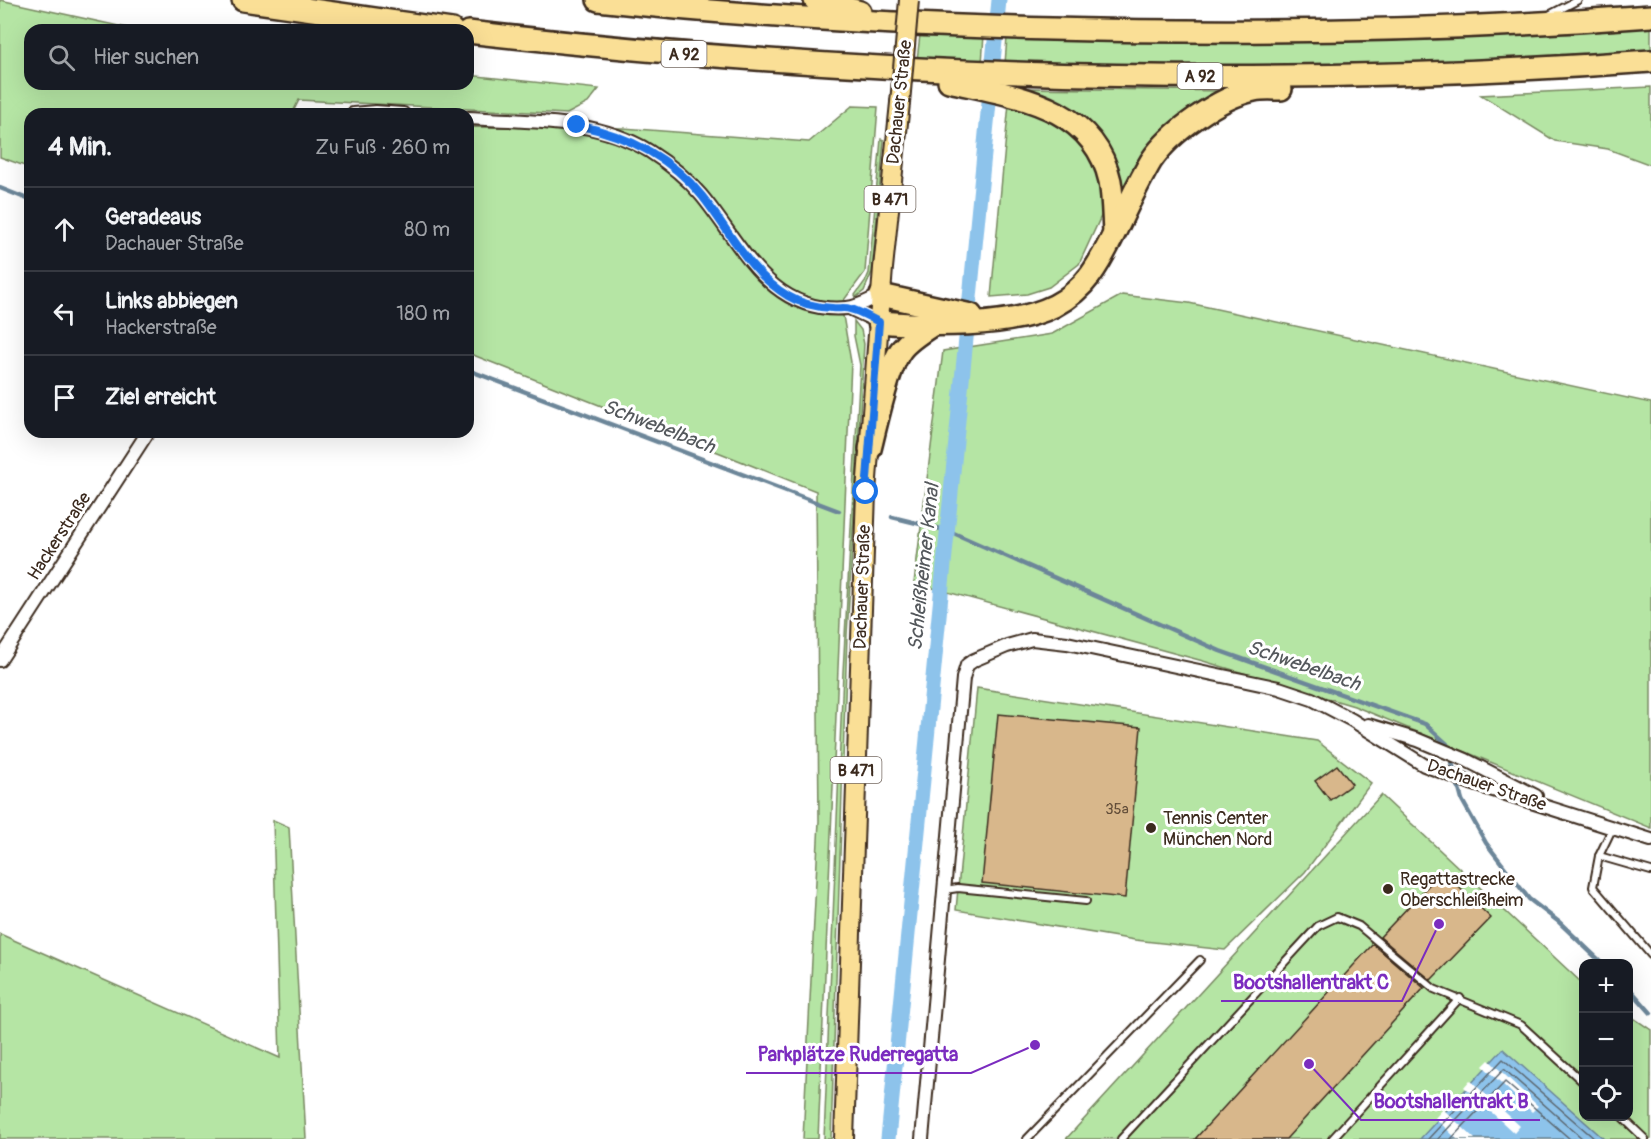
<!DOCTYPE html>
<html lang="de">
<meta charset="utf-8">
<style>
:root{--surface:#171b24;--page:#242831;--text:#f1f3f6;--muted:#9ea1a6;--line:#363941}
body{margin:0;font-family:Pangolin,sans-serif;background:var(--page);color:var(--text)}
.controls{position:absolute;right:18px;bottom:18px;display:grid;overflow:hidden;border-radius:12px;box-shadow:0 6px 24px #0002}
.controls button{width:54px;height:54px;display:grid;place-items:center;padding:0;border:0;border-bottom:2px solid var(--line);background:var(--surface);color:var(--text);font:30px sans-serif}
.stop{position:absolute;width:18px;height:18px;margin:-14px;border:4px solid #1a73e8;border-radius:50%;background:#fff}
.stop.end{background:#1a73e8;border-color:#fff;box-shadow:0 2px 6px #0008}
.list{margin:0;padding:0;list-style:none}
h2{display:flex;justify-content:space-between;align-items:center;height:78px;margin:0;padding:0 24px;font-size:26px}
h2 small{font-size:20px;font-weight:400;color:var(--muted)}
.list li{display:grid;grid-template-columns:39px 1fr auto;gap:18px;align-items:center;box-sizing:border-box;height:84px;padding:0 24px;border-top:2px solid var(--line)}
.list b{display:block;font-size:22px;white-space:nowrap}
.list p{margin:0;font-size:20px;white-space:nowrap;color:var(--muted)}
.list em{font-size:20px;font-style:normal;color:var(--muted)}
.icon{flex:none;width:33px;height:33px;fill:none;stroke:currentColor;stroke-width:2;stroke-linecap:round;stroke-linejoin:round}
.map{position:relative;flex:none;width:1651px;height:1139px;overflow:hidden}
.search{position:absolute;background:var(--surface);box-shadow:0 6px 24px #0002;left:24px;top:24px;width:450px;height:66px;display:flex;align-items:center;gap:15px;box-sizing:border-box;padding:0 21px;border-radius:18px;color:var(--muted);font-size:22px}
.panel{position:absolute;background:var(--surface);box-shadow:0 6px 24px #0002;left:24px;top:108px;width:450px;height:330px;border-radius:18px}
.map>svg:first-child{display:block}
</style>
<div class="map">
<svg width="1651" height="1139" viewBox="0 0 1651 1139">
<rect width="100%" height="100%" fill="#fff"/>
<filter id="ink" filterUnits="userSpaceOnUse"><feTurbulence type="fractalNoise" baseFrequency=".0167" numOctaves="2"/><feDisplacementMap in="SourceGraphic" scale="12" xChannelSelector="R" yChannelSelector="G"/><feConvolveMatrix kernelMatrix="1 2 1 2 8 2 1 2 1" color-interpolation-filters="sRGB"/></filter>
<g filter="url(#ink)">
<g fill="#b5e5a4" stroke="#788861" stroke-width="1.5">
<path d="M0 0 137 30H30V84H468V75L599 89 588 103 567 114 299 100 292 114H30V168L0 157Z"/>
<path d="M1651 25V52L1514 69 1135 68 1005 64 1007 37Z"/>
<path d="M920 35H984L982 63 917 60Z"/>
<path d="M1651 87V165L1608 149 1555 141 1481 95Z"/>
<path d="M1023 88 1228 91 1122 204 1112 156Z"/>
<path d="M1009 103 1047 114 1078 136 1098 168 1102 214 1079 264 1049 287 1027 294 991 297Z"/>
<path d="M852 106 878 107 865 272 841 304 851 362 818 1139H803L819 821 816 491 468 353V127L623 128 809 142Z"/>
<path d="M881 139 884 140 872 272 864 291 856 297 855 295 866 280 869 273Z"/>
<path d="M1122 295 1189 303 1651 403V828L1354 706 1203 661 914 583 943 351 1052 334Z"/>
<path d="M854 321 861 330 864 344 847 635 831 1139H824L843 672 860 365 854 336Z"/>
<path d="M977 688 1317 741 1371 783 1305 872 1225 950 1135 940 956 910Z"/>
<path d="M1381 795 1583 984 1584 1116H1628L1629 1015 1651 1030V1139H1066Z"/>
<path d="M273 820 289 827 306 1139H0V934L280 1058Z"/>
</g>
<path fill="#8dc3eb" stroke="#6c8699" stroke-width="1.5" d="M1503 1049 1604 1139H1420Z"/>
<g fill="#fff">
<path d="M1489 1060 1538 1106 1532 1112 1483 1066Z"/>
<path d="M1470 1080 1520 1126 1514 1133 1464 1087Z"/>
<path d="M1443 1109 1475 1139H1457L1435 1118Z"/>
</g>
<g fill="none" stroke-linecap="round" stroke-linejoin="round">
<g stroke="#5c6770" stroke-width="1.5">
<path d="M1428 1139 1503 1059 1595 1139"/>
<path d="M1438 1139 1504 1069 1583 1139"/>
<path d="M1451 1139 1505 1082 1570 1139"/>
</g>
<g stroke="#6c8699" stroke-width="4.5">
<path d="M0 188 30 200"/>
<path d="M468 370 839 511"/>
<path d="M892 517 949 531 1220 651 1425 724 1447 744 1462 800 1486 843 1529 899 1559 922 1603 964"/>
<path d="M1628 987 1651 1013"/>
</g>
<path stroke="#8dc3eb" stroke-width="15" d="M888 1139 999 0"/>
</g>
<g fill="#d8b78b" stroke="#3b2a1e" stroke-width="1.5">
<path d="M998 714 1141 727 1125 898 982 883Z"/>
<path d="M1337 765 1352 784 1330 800 1315 781Z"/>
<path d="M1442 871 1491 918 1431 980 1380 937Z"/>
<path d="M1373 944 1424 988 1286 1139H1195Z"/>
</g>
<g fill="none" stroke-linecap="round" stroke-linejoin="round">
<defs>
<g id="service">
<path d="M1549 15 1578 0"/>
<path d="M1613 827 1599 856 1593 887 1651 955"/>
<path d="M1599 856 1651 871"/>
<path d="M945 890 958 888 1086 901"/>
<path d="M1621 1116 1645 1139"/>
<path d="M1027 1139 1200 960"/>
<path d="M1121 1139 1318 926 1337 917 1359 926 1434 989 1521 1025 1584 1083"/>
<path d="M1332 1139 1460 998"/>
</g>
<g id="minor">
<path d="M353 114 376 112 403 114"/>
<path d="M468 118C529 122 595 118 649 151 668 163 686 177 701 195 742 244 769 315 847 308 858 307 870 300 881 295"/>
<path d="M849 308 879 322"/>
<path d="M0 660 148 432"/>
<path d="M1368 725 1418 740 1466 760 1536 796"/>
<path d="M922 1139 963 678 967 665 974 660 1007 646 1032 639 1067 643 1279 688 1312 699 1352 720 1424 765 1471 783 1651 840"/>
</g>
<path id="primary" d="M844 1139 866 492 883 268 900 103"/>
<g id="motorway">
<path d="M243 0 452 30"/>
<path d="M598 0C749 17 901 25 1052 29 1252 34 1452 31 1651 16"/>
<path d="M815 0 860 12"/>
<path d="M468 32C861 77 1257 90 1651 61"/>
<path d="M949 81C1013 96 1093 104 1110 181 1113 198 1113 215 1114 232"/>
<path d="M881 295 971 315"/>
<path d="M879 322C928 326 1010 328 1054 306 1088 288 1100 262 1116 230 1127 207 1138 183 1151 161 1170 132 1220 97 1254 90 1263 88 1273 89 1281 89"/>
<path d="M870 449C876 426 888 367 901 350 909 340 920 333 931 326"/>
</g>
</defs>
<use href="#service" stroke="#3b2a1e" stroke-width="10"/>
<use href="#minor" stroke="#3b2a1e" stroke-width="16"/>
<use href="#primary" stroke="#3b2a1e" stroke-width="22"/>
<use href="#motorway" stroke="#3b2a1e" stroke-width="26"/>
<use href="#service" stroke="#fff" stroke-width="6"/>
<use href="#minor" stroke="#fff" stroke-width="12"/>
<use href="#primary" stroke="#fadf96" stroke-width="18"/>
<use href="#motorway" stroke="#fadf96" stroke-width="21"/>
<defs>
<path id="primary-bridge" d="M900 103 909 0"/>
</defs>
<use href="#primary-bridge" stroke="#3b2a1e" stroke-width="22" stroke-linecap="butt"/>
<use href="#primary-bridge" stroke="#fadf96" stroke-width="18"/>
</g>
</g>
<g fill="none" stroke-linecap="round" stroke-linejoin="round" filter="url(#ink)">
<path stroke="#1a73e8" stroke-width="8" d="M577 125C625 135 671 157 702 196 729 230 749 273 788 296 801 304 817 307 832 308 838 309 845 307 850 309 860 311 870 318 879 322L866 492"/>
</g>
<g fill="#3b2a1e" stroke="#fff" stroke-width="2">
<circle cx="1151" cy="828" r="6"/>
<circle cx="1388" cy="889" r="6"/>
</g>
<g text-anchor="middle" stroke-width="6" stroke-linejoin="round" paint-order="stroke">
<g font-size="15" fill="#624d39">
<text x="1117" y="814">35a</text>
</g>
<g fill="#fff" stroke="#766a62" stroke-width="1.5">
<rect x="661.5" y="41" width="45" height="26" rx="4.5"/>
<rect x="1177.5" y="63" width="45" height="26" rx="4.5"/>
<rect x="864.5" y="186" width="51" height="26" rx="4.5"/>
<rect x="830.5" y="757" width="51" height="26" rx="4.5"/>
</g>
<g font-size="16" font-weight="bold" fill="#3b2a1e">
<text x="684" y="60">A 92</text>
<text x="1200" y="82">A 92</text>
<text x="890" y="205">B 471</text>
<text x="856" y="776">B 471</text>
</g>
<g font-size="18" fill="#3b2a1e" stroke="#fff">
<text transform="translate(899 102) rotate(-84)" y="6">Dachauer Straße</text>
<text transform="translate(59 536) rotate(-57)" y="6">Hackerstraße</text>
<text transform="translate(862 587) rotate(-88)" y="6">Dachauer Straße</text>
<text transform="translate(1487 785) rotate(19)" y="6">Dachauer Straße</text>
</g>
<g font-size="18" fill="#3b2a1e" stroke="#fff" text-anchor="start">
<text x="1163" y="824">Tennis Center<tspan x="1163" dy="21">München Nord</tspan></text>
<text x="1400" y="885">Regattastrecke<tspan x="1400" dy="21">Oberschleißheim</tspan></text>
</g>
<g font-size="20" font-style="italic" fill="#54585c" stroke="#fff">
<text transform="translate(659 426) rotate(21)" y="7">Schwebelbach</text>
<text transform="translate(923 567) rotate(-84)" y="7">Schleißheimer Kanal</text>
<text transform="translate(1304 665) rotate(19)" y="7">Schwebelbach</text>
</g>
</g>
<path fill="none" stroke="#7b2cbf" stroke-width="2" d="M1439 924L1402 1001H1221M1035 1045L971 1073H746M1309 1064L1361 1120H1540"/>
<g fill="#7b2cbf" stroke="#fff" stroke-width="2">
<circle cx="1439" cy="924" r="6"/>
<circle cx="1035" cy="1045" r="6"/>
<circle cx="1309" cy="1064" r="6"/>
</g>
<g font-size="20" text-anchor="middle" font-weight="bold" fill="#7b2cbf" stroke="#fff" stroke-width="6" stroke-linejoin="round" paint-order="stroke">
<text x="1311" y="989">Bootshallentrakt C</text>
<text x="858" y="1061">Parkplätze Ruderregatta</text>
<text x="1451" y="1108">Bootshallentrakt B</text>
</g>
</svg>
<div class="controls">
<button>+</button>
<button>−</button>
<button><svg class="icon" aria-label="locate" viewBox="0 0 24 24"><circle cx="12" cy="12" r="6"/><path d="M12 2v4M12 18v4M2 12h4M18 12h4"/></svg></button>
</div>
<div class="stop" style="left:866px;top:492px"></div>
<div class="stop end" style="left:577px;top:125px"></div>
<div class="search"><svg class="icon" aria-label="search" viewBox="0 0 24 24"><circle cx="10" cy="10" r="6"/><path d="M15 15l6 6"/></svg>Hier suchen</div>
<section class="panel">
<h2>4 Min.<small>Zu Fuß · 260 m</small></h2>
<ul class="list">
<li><svg class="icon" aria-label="ahead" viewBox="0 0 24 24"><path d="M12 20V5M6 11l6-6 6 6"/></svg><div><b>Geradeaus</b><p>Dachauer Straße</p></div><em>80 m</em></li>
<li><svg class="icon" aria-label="left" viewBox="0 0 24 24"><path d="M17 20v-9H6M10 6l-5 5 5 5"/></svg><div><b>Links abbiegen</b><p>Hackerstraße</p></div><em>180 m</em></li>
<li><svg class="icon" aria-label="arrive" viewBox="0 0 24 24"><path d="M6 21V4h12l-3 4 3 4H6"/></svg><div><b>Ziel erreicht</b></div></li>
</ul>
</section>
</div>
